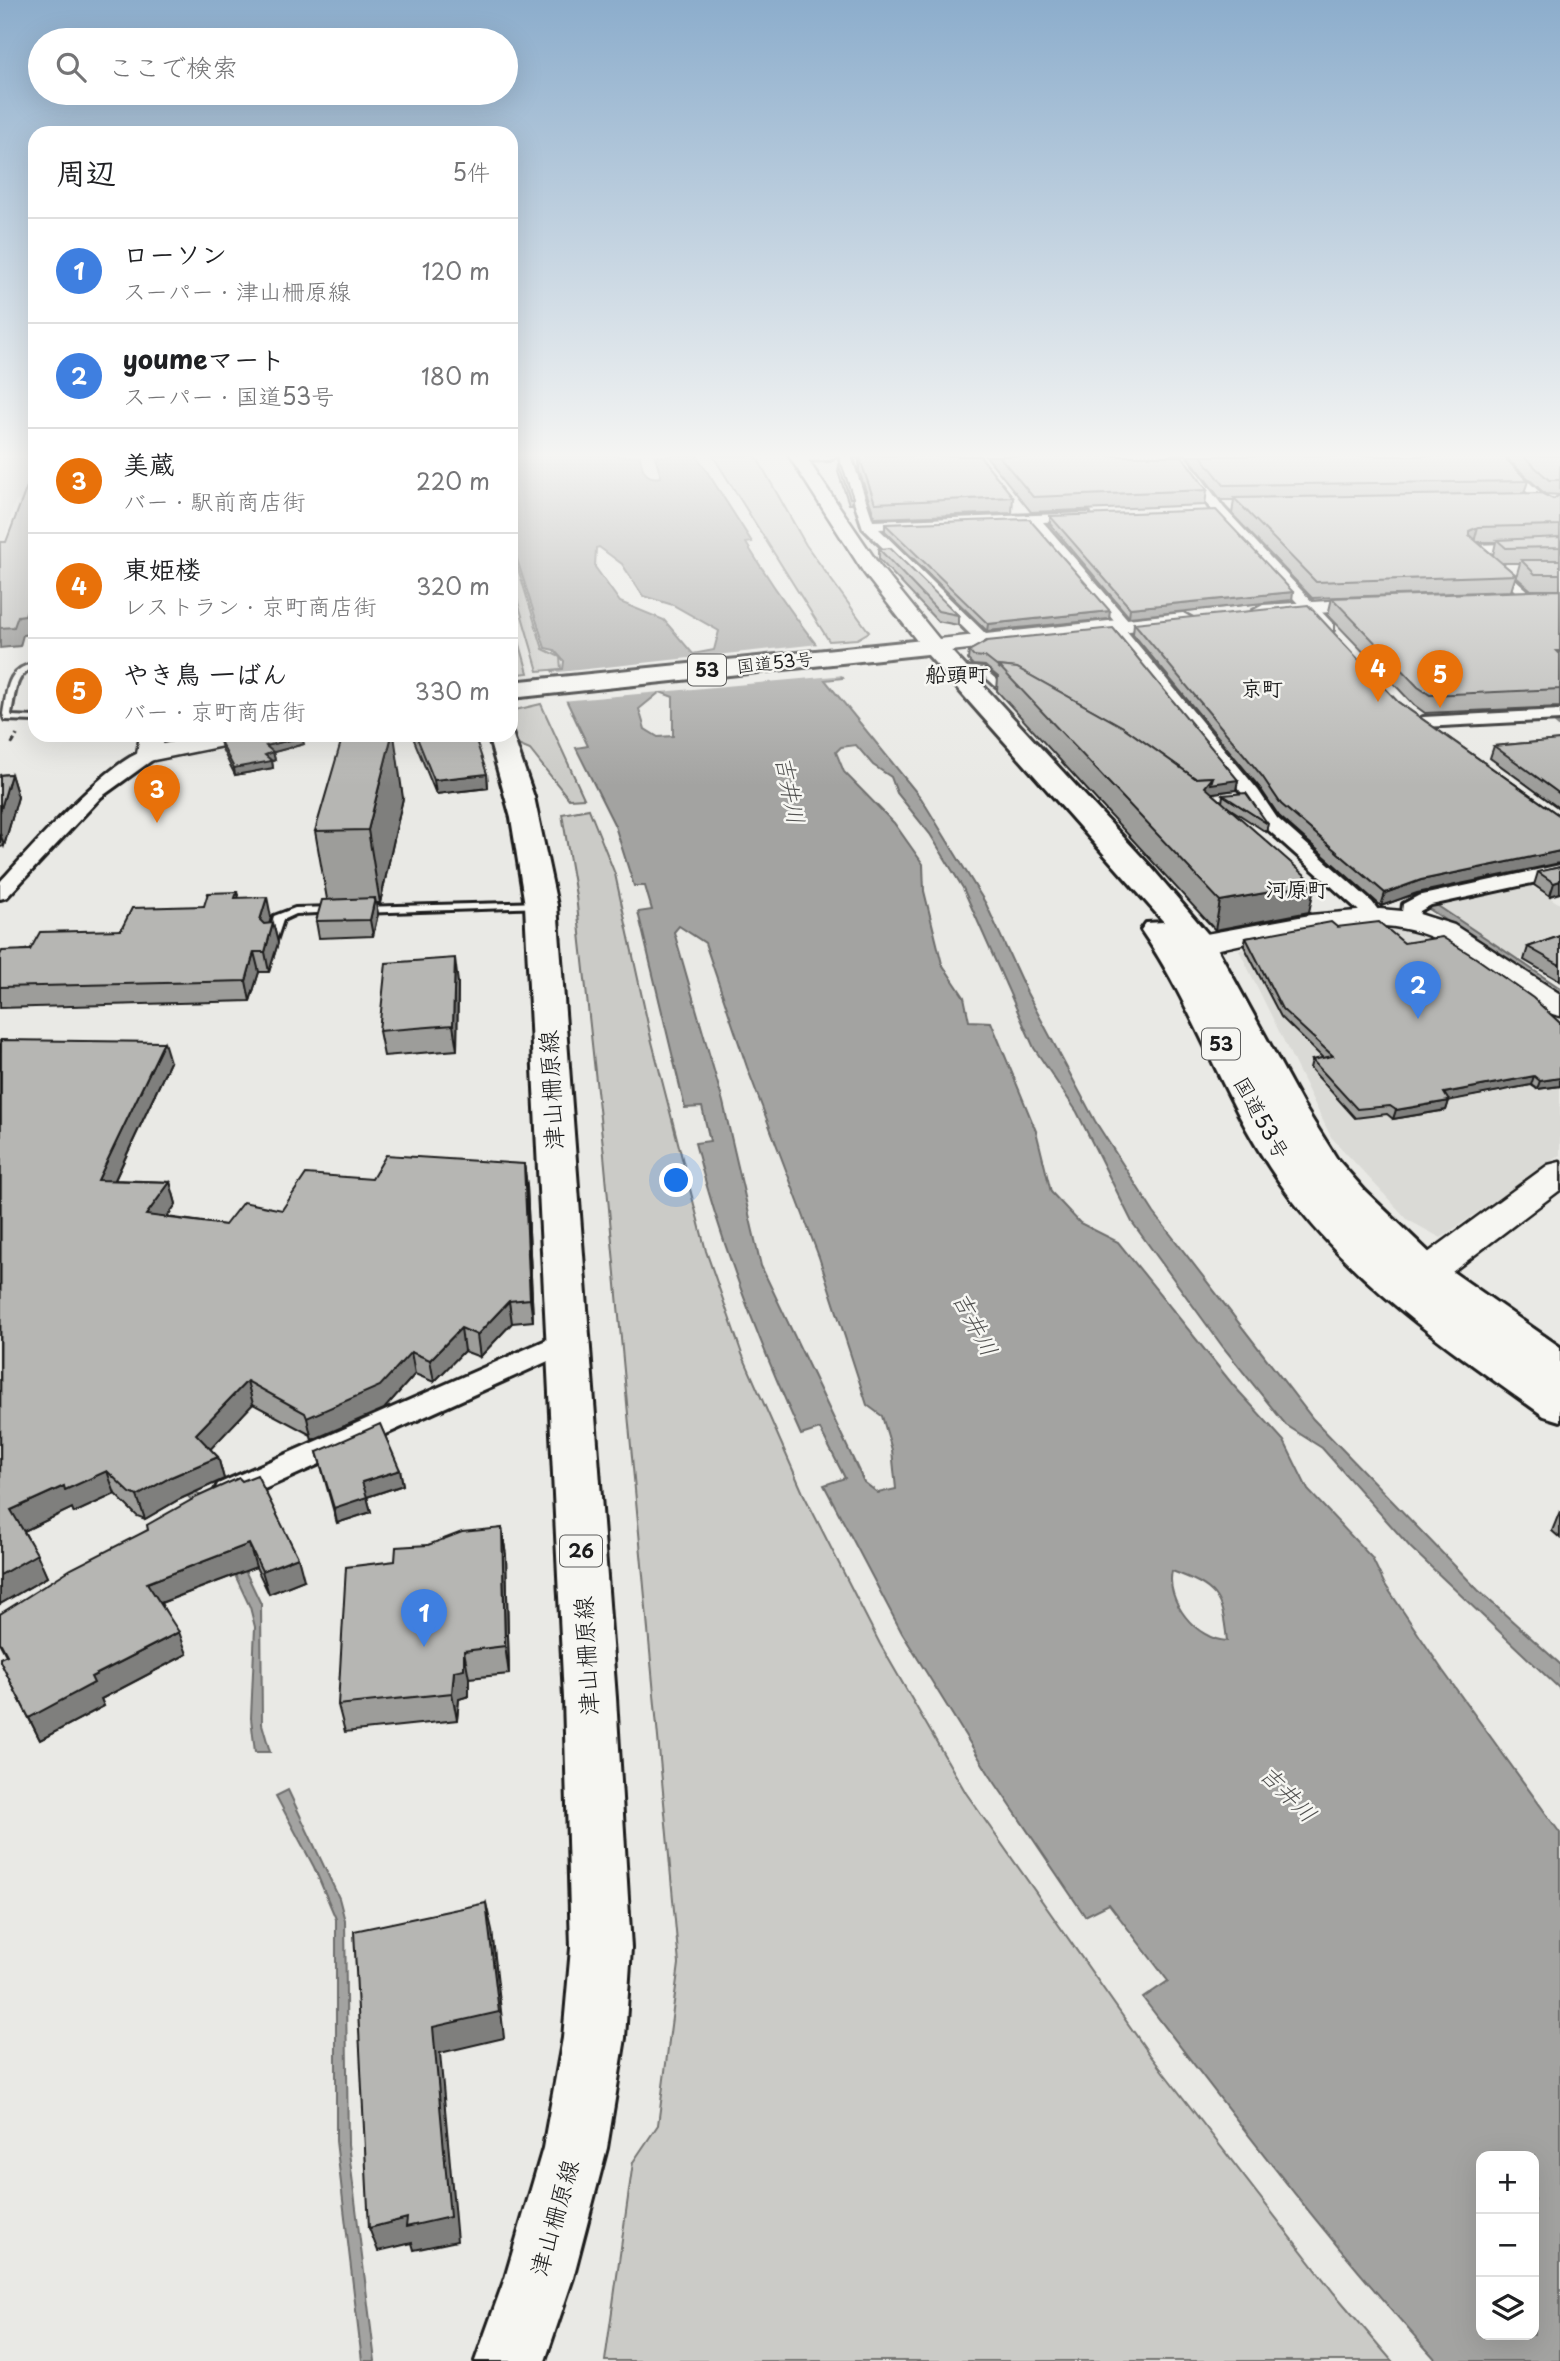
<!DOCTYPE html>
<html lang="ja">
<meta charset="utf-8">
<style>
:root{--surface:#fff;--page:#f6f6f6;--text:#202124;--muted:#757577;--line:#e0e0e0;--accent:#c8321e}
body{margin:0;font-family:"Playpen Sans","Klee One",sans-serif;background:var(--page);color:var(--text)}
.controls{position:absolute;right:21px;bottom:21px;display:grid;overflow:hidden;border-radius:14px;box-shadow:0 7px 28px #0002}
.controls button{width:63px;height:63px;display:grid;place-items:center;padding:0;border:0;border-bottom:2px solid var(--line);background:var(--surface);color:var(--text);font:35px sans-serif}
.you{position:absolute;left:677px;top:1181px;width:24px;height:24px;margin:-18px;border:5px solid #fff;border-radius:50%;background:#1a73e8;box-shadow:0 0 0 10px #1a73e833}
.badge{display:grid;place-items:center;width:46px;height:46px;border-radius:50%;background:var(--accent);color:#fff;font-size:23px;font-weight:700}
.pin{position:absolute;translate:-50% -58px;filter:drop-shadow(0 2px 4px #0008)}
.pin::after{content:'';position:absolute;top:37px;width:24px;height:21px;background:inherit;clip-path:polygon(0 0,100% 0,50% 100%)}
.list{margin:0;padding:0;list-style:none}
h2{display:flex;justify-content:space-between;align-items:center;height:91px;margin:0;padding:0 28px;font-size:30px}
h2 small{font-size:23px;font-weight:400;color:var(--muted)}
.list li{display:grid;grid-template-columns:46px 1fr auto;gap:21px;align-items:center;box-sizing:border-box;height:105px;padding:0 28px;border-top:2px solid var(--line)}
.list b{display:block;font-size:26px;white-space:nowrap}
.list p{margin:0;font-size:23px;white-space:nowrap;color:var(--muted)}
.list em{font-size:23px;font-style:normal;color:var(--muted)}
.icon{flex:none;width:38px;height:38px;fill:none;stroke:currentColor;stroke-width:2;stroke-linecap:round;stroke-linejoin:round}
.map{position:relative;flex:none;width:1560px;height:2361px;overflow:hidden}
.search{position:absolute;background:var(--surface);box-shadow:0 7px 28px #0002;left:28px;top:28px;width:490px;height:77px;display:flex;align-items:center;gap:18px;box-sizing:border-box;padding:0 24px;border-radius:38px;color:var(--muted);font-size:26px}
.panel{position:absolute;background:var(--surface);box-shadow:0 7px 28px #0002;left:28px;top:126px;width:490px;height:616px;border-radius:21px}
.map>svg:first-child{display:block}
</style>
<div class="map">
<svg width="1560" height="2361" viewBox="0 0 1560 2361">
<rect width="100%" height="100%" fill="#e9e9e5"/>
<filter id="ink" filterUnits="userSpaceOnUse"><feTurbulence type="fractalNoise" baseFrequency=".0143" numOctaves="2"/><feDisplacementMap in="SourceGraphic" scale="14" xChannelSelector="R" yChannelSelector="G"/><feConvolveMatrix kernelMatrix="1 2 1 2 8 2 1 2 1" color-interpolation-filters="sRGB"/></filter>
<g filter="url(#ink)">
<g fill="#dadad6">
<path d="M0 456H35V499L15 501 0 558Z"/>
<path d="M1525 882 1560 904V946L1516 960 1436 904Z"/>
<path d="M1382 922 1427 933 1560 1018V1155L1441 1238 1408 1220 1331 1137 1239 950 1329 928Z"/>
</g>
<g fill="#cbcbc7" stroke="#747472" stroke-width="2">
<path d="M713 456H756L806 545 869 632 857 639 829 641Z"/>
<path d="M511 546 543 649 560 657 561 669 538 671 511 578Z"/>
<path d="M511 612 528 673 511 675Z"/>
<path d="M541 704 584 798 569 799 530 750 518 745 511 728V711Z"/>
<path d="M589 809 615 874 651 1038 706 1251 742 1354 803 1493 880 1644 966 1793 1150 2055 1334 2293 1392 2361H605L633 2162 658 2125 679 1964 604 1155 576 896 562 814Z"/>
</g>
<g fill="#a3a3a1" stroke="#6d6d6c" stroke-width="2" fill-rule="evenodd">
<path d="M511 456H640C642 470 645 480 661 477L655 456H697L752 542 746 543C774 589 807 635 843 678L825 680 921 798 986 904 1027 993 1095 1121 1154 1213 1313 1419 1478 1590 1560 1664V1689L1411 1548 1322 1448 1286 1425 1223 1347 1132 1222 1077 1112 1034 1048 963 888 930 834 897 793 891 777 873 765 856 745 841 747 836 752 844 772 894 823 923 864 924 891 942 964 964 997 969 1021 991 1022 1036 1131 1051 1192 1080 1223 1118 1242 1233 1385 1284 1441 1308 1490 1372 1558 1384 1583 1443 1671 1560 1833V2361H1437C1332 2246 1238 2122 1143 1998L1168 1981 1109 1904 1085 1916 989 1774 902 1633 824 1485 845 1478 820 1429 801 1435C758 1340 721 1245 695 1143L710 1141 702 1107 685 1108 638 912 652 910 645 886H634L615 826 576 748 588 746 552 670 563 669 564 661 554 650 545 648 511 540ZM599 547 622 564 643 596 673 605 719 631 714 650 693 654 664 620 620 602 595 567 596 548ZM660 692 673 697V736L658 737 645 729 639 709ZM679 926 705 943 747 1067 819 1257 867 1405 882 1416 892 1450 896 1489 878 1493 864 1482 761 1266 723 1102 674 932ZM1172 1571C1217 1588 1222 1594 1227 1641 1196 1640 1165 1600 1172 1571ZM1481 2156H1534V2335H1481Z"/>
<path d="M1432 902 1560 988V995L1423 905Z"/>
<path d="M76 1374 217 1512 261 1604 262 1724 270 1752H255L251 1718 255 1627 250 1607 207 1515 67 1378Z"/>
<path d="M288 1790 339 1898 345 1921 348 2144 375 2361H362L336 2141V1919L314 1867 276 1796Z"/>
</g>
<path fill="#e9e9e5" d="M819 644 845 675 562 701 550 673Z"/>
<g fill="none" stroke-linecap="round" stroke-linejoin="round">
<path stroke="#6d6d6c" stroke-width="7" d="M1533 700 1560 724"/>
<defs>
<g id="lane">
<path d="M35 477V486L31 495 35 494V498H25L32 479Z"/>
<path d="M35 663V667C14 673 15 696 11 714L12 716 35 717V721L5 720 3 714C8 689 6 669 35 663Z"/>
<path d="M950 666 983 668 1003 685 1017 688C997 698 992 677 977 672 970 670 960 671 953 670H950Z"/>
<path d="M541 902 546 905 544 907 360 913 355 910 360 907Z"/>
<path d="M335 907 340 910 339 912 296 914 283 920 276 941H268L267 939 274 916 295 908Z"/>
</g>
<g id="street">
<path d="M793 456H836L830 460 798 461Z"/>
<path d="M839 456H851L873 521 1089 513V519L1084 520 1043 522 1130 622V628L1125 629 1258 790 1277 818 1372 902 1384 918 1381 922H1367L1358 910 1264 826 1245 797 1109 629V623L1114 621 1030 522 879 529 991 639 983 644 978 642 863 528Z"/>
<path d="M1173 456H1185L1224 508 1333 624V630H1323L1214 514Z"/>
<path d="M1488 456H1501L1560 511V522Z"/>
<path d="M1560 542V550L1486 553 1534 596 1536 599 1529 603 1467 549 1474 545Z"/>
<path d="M1560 710V720L1423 727 1415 722 1423 717Z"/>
<path d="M149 749 158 754 155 758 101 797 7 897 0 899V882C31 849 108 759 149 749Z"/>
<path d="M1560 865V877L1431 905 1420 911 1418 924 1411 926 1401 920 1403 904 1418 896Z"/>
<path d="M567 1331 577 1334 581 1341 577 1348 240 1500 229 1503 218 1500 214 1492 218 1484Z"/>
</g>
<g id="secondary">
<path d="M789 456H805L879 565 939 639 1183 613 1194 619 1183 625 933 653 925 651 864 573Z"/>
<path d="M1378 598 1385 600 1388 604 1385 608 1263 617 1252 611 1263 605Z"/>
<path d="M140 735H164L163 744 207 735H255L252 740 149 761 140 759 137 754Z"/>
<path d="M1380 909 1413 912 1454 925 1560 994V1016C1512 1004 1479 957 1434 938 1360 904 1250 947 1173 958L1163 955 1158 949 1163 943 1173 940 1310 915Z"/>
<path d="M1560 1162V1190L1439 1282 1426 1285 1413 1282 1407 1273 1413 1264 1548 1165Z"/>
</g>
<path id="primary" d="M511 730 534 797 557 905 616 1698 631 1948 625 2038 607 2148 573 2278 545 2361H475L505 2278 543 2148 563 2038 571 1948 564 1698 525 905 511 818 488 735H511Z"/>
<path id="highway" d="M933 639 942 641 1150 866 1212 939 1303 1105 1337 1159 1365 1191 1440 1263 1560 1347V1421L1544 1416C1443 1344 1338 1274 1270 1168 1220 1092 1193 1005 1141 930L1146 923 1164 922 927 654 511 698V682Z"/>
</defs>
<use href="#lane" stroke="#1c1c1c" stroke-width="6"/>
<use href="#street" stroke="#1c1c1c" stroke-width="6"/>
<use href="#secondary" stroke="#1c1c1c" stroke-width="5"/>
<use href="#primary" stroke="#1c1c1c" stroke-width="6"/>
<use href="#highway" stroke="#1c1c1c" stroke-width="6"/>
<path stroke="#1c1c1c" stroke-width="3.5" stroke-dasharray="5 3.5" stroke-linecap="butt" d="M12 744 17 735"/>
<use href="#lane" fill="#f6f6f2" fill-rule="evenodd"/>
<use href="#street" fill="#f6f6f2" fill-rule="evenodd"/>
<use href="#secondary" fill="#f6f6f2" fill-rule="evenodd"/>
<use href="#primary" fill="#f6f6f2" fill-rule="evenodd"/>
<use href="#highway" fill="#f6f6f2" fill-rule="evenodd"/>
</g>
<g fill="#9d9d9a" stroke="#1c1c1c" stroke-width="2" fill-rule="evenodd">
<path d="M855 456H980L1013 497 1012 513 875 518 859 471V460Z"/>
<path d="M986 456H1182L1207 490 1205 505 1031 512Z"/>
<path d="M1188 456H1503L1528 481 1524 493 1553 499 1560 495V590H1531L1516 577 1520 563H1502L1516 575 1511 591 1312 598 1232 514 1234 500H1221ZM1477 542H1496L1493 555Z"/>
<path d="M1504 456H1560V495L1545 494Z"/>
<path d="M839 466 853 498 852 504H849L838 472Z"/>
<path d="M1050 516 1292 600 1129 617 1050 524Z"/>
<path d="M885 524 1109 619 987 631 885 531Z"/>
<path d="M879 549 958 615V625L937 621 879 559Z"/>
<path d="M1560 590V707L1425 713 1414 705 1328 615 1332 598Z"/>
<path d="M1134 623 1398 702 1560 816V863L1417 893 1381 906 1279 816 1260 788 1133 634Z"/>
<path d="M987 641 1238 780 1236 790 1212 793 1222 802 1223 795 1268 824 1266 832 1223 804 1309 912 1215 930 997 691 998 677 985 666 973 665 968 660 969 651Z"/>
<path d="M412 735H452L454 740 487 774 488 788 436 794Z"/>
<path d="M1560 740V809L1490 758 1494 746Z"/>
<path d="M220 741 304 744 273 752 275 760 272 761 273 768 235 775 222 749Z"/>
<path d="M11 774 18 797 4 846 0 847V775Z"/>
<path d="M403 798 380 903H376L378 914 373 936 319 938 316 921 327 899 315 831Z"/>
<path d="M1560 867 1550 896 1534 885 1538 872Z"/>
<path d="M237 892 239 898 271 917 269 923H273L278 943 269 972H259L250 1001 0 1008V955L121 930 204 906Z"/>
<path d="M1337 927 1404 943 1560 1023V1086L1537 1089 1531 1085 1449 1100 1446 1110 1393 1119 1387 1114 1355 1118 1310 1068 1312 1060 1323 1058 1281 1017 1244 946 1246 938Z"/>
<path d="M1560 936V981L1524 960 1528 947Z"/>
<path d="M458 983 457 1050 384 1056 379 1031Z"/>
<path d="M0 1041 170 1062 115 1180 170 1182 176 1204 167 1217 225 1225 282 1210 372 1179 524 1164 527 1186 533 1321 512 1323 480 1357 464 1351 434 1382 415 1374 384 1409 312 1440 311 1435 253 1404 210 1449 218 1457 224 1479 178 1500 145 1519 137 1516 115 1494 74 1513 72 1508 24 1531 47 1577 0 1604Z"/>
<path d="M317 1452 400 1470 403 1485 367 1497 371 1512 337 1523Z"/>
<path d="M195 1498 304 1580 269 1594 256 1567 161 1603 187 1654 101 1699 104 1706 40 1740 0 1661 6 1655 0 1644V1614L148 1530Z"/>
<path d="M1560 1511V1538L1552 1531Z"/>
<path d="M502 1528 506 1556 509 1674 469 1678V1696L459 1699 457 1720 345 1732 338 1705 395 1561 428 1545Z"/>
</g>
<g fill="#7f7f7d" stroke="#1c1c1c" stroke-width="2">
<path d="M1478 527 1474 542 1466 547 1469 531Z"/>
<path d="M35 586V620L31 634 23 635 20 646 0 648V628L18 616Z"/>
<path d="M1293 592 1292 600 1129 617 1130 608Z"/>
<path d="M1110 611 1109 619 987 631 988 624Z"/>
<path d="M392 735H394L403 798 380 903 368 830Z"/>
<path d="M302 737 304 744 267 754 266 746Z"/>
<path d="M273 752 275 760 272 761 273 768 235 775 234 768Z"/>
<path d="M11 774 18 797 4 846 0 833V812Z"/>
<path d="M487 774 488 788 436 794 434 780Z"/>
<path d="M1213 777 1238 780 1236 790 1198 795Z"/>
<path d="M1560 851V863L1417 893 1381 906 1385 893 1421 880Z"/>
<path d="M1560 881V893L1550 896 1554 883Z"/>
<path d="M1315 884 1309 912 1215 930 1220 901Z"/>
<path d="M267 897 271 917 265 940 260 920Z"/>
<path d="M375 898 378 914 373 936 370 920Z"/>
<path d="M273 923 278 943 269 972 265 952Z"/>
<path d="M254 952 259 972 250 1001 246 981Z"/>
<path d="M455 958 458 983 457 1050 453 1025Z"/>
<path d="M164 1042 170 1062 105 1201 98 1180Z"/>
<path d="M1534 1076 1531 1085 1442 1102 1444 1093Z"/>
<path d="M1560 1078V1086L1537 1089 1540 1081Z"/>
<path d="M1449 1101 1446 1110 1393 1119 1396 1110Z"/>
<path d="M524 1164 527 1186 533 1321 530 1299Z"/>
<path d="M170 1182 176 1204 153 1237 146 1215Z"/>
<path d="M509 1301 512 1323 480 1357 477 1335Z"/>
<path d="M461 1328 464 1351 434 1382 430 1360Z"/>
<path d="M411 1352 415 1374 384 1409 312 1440 307 1418Z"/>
<path d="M247 1381 253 1404 203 1457 196 1434Z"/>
<path d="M218 1457 224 1479 178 1500 145 1519 137 1496 171 1477Z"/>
<path d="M400 1470 403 1485 367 1497 371 1512 337 1523 334 1508 362 1482Z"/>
<path d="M107 1471 115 1494 74 1513 72 1508 20 1533 11 1510 64 1486Z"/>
<path d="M502 1528 506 1556 509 1674 505 1646Z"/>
<path d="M249 1544 256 1567 155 1605 147 1583Z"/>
<path d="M37 1554 47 1577 0 1604V1575Z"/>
<path d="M298 1557 304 1580 269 1594 262 1571Z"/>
<path d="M179 1632 187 1654 101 1699 104 1706 40 1740 29 1718 91 1677Z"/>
<path d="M464 1651 469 1678V1696L459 1699 457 1720 452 1693 454 1671Z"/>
<path d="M486 1903 492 1930 504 2038 440 2053 457 2241 414 2250 412 2243 378 2251 369 2228 407 2218 433 2027Z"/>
</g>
<g fill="#b6b6b3" stroke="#1c1c1c" stroke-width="2">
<path d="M859 456H980L1013 497 875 503Z"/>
<path d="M999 456H1182L1207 490 1033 497Z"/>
<path d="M1201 456H1503L1528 481 1224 485Z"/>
<path d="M1523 456H1560V480H1549Z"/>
<path d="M839 466H842L853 498H850Z"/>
<path d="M35 483V586L25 615 18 616 14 627 0 628V542H6L28 484Z"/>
<path d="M1541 493 1553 499 1560 495V525L1478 527 1469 531V535L1516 575 1316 582 1234 498Z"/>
<path d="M1216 510 1293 592 1130 608 1050 516Z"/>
<path d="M1029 519 1110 611 988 624 885 524Z"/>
<path d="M1560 537V547L1506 548 1497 540Z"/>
<path d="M890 548 958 615 938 611 879 549Z"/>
<path d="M1521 560H1560V574H1535Z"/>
<path d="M1560 590V651H1557L1560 654V689L1430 695 1418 687 1332 598Z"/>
<path d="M1308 605 1398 702 1560 816V851L1421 880 1385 893 1281 804 1262 776 1134 623Z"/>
<path d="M1113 628 1238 780 1211 784 1213 777 1195 778 1123 727 1017 668 999 666V668L985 657 973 656 969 651 987 641Z"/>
<path d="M999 666 1017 668 1123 727 1195 778 1213 777 1205 787 1315 884 1220 901Z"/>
<path d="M251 735H300L302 737 266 746 273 752 265 755 272 761 234 768 220 741Z"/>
<path d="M343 735H392L368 830 315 831Z"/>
<path d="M416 735H452L454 740 475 737 487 774 434 780Z"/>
<path d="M1560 740V794L1494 746Z"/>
<path d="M11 774 0 812V775Z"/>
<path d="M1246 793 1268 824 1223 795Z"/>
<path d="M1560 867V881L1554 883 1538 872Z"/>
<path d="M237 892 235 898 267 897 260 920 264 924 273 923 265 952H254L246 981 0 987V955L2 951 30 950 40 932 121 930 132 908 204 906 208 893Z"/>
<path d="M375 898 370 920 316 921 322 900Z"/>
<path d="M1331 922 1337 927 1379 922 1404 943 1442 937 1476 958 1533 998 1560 1023V1078L1540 1081 1534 1076 1444 1093 1449 1101 1396 1110 1390 1106 1357 1109 1312 1060 1333 1056 1282 1009 1246 938Z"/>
<path d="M1560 936V965L1528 947Z"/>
<path d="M455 958 453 1025 379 1031 386 963Z"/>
<path d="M1 1040 164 1042 98 1180 170 1182 146 1215 225 1225 243 1202 282 1210 306 1174 372 1179 386 1155 524 1164 530 1299 509 1301 477 1335 461 1328 430 1360 411 1352 380 1386 307 1418 305 1413 247 1381 196 1434 218 1457 171 1477 137 1496 130 1493 107 1471 65 1490 64 1486 11 1510 37 1554 0 1575Z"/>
<path d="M380 1424 400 1470 362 1482 367 1497 334 1508 317 1452Z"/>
<path d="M257 1475 298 1557 262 1571 249 1544 147 1583 179 1632 91 1677 94 1683 29 1718 0 1661V1658L7 1655 0 1642V1614L71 1569 148 1530 147 1525 195 1498 239 1478 242 1481Z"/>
<path d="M502 1528 505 1646 464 1651V1669L454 1671 452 1693 338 1705 346 1567 395 1561 396 1547 428 1545 462 1532Z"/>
<path d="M486 1903 499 2012 433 2027 450 2217 406 2227 407 2218 369 2228 354 1931Z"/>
</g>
</g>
<linearGradient id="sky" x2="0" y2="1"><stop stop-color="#8cadcc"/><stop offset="0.58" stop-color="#f5f5f3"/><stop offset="1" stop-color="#f5f5f3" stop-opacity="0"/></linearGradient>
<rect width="1560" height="786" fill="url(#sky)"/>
<g text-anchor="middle" stroke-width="5" stroke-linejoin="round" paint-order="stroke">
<g font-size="18" fill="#1c1c1c" stroke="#f6f6f2">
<text transform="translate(775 663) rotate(-6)" y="6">国道53号</text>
</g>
<g fill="#f6f6f2" stroke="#5d5d5c" stroke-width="2">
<rect x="688" y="654.5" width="38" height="31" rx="5"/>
<rect x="1202" y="1028.5" width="38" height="31" rx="5"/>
<rect x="560" y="1535.5" width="42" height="31" rx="5"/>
</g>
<g font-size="19" font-weight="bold" fill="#1c1c1c">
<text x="707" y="677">53</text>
<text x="1221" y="1051">53</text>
<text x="581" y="1558">26</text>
</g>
<g font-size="21" font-weight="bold" fill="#1c1c1c" stroke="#f6f6f2">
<text x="957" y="682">船頭町</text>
<text x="1262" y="696">京町</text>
<text x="1297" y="897">河原町</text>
</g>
<g font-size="21" fill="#1c1c1c" stroke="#f6f6f2">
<text transform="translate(1261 1118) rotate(61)" y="7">国道53号</text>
</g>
<g font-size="23" font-style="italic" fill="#525251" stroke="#f6f6f2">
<text transform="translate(790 790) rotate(79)" y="8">吉井川</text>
<text transform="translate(975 1324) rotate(62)" y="8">吉井川</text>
<text transform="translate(1288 1794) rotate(45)" y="8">吉井川</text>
</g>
<g font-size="24" fill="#1c1c1c" stroke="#f6f6f2">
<text transform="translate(552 1090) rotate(-93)" y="8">津山柵原線</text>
<text transform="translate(587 1656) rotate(-93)" y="8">津山柵原線</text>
<text transform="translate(555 2218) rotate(-74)" y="8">津山柵原線</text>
</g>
</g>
</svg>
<div class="controls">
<button>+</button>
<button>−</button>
<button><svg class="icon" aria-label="layers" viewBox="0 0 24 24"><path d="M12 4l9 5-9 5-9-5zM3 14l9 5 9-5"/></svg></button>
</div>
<div class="you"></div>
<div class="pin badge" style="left:424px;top:1647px;background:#3f7fe0">1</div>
<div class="pin badge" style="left:1418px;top:1019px;background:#3f7fe0">2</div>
<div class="pin badge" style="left:157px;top:823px;background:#e8710a">3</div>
<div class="pin badge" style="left:1378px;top:702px;background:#e8710a">4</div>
<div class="pin badge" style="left:1440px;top:708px;background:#e8710a">5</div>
<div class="search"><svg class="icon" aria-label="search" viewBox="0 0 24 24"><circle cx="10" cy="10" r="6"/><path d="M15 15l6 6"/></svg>ここで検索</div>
<section class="panel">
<h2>周辺<small>5件</small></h2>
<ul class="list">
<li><span class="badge" style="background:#3f7fe0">1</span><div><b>ローソン</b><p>スーパー · 津山柵原線</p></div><em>120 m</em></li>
<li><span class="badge" style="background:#3f7fe0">2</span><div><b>youmeマート</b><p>スーパー · 国道53号</p></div><em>180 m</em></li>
<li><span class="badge" style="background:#e8710a">3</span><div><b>美蔵</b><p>バー · 駅前商店街</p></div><em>220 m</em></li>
<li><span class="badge" style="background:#e8710a">4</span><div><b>東姫楼</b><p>レストラン · 京町商店街</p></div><em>320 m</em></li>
<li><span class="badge" style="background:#e8710a">5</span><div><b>やき鳥 一ばん</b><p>バー · 京町商店街</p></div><em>330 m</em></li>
</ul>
</section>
</div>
